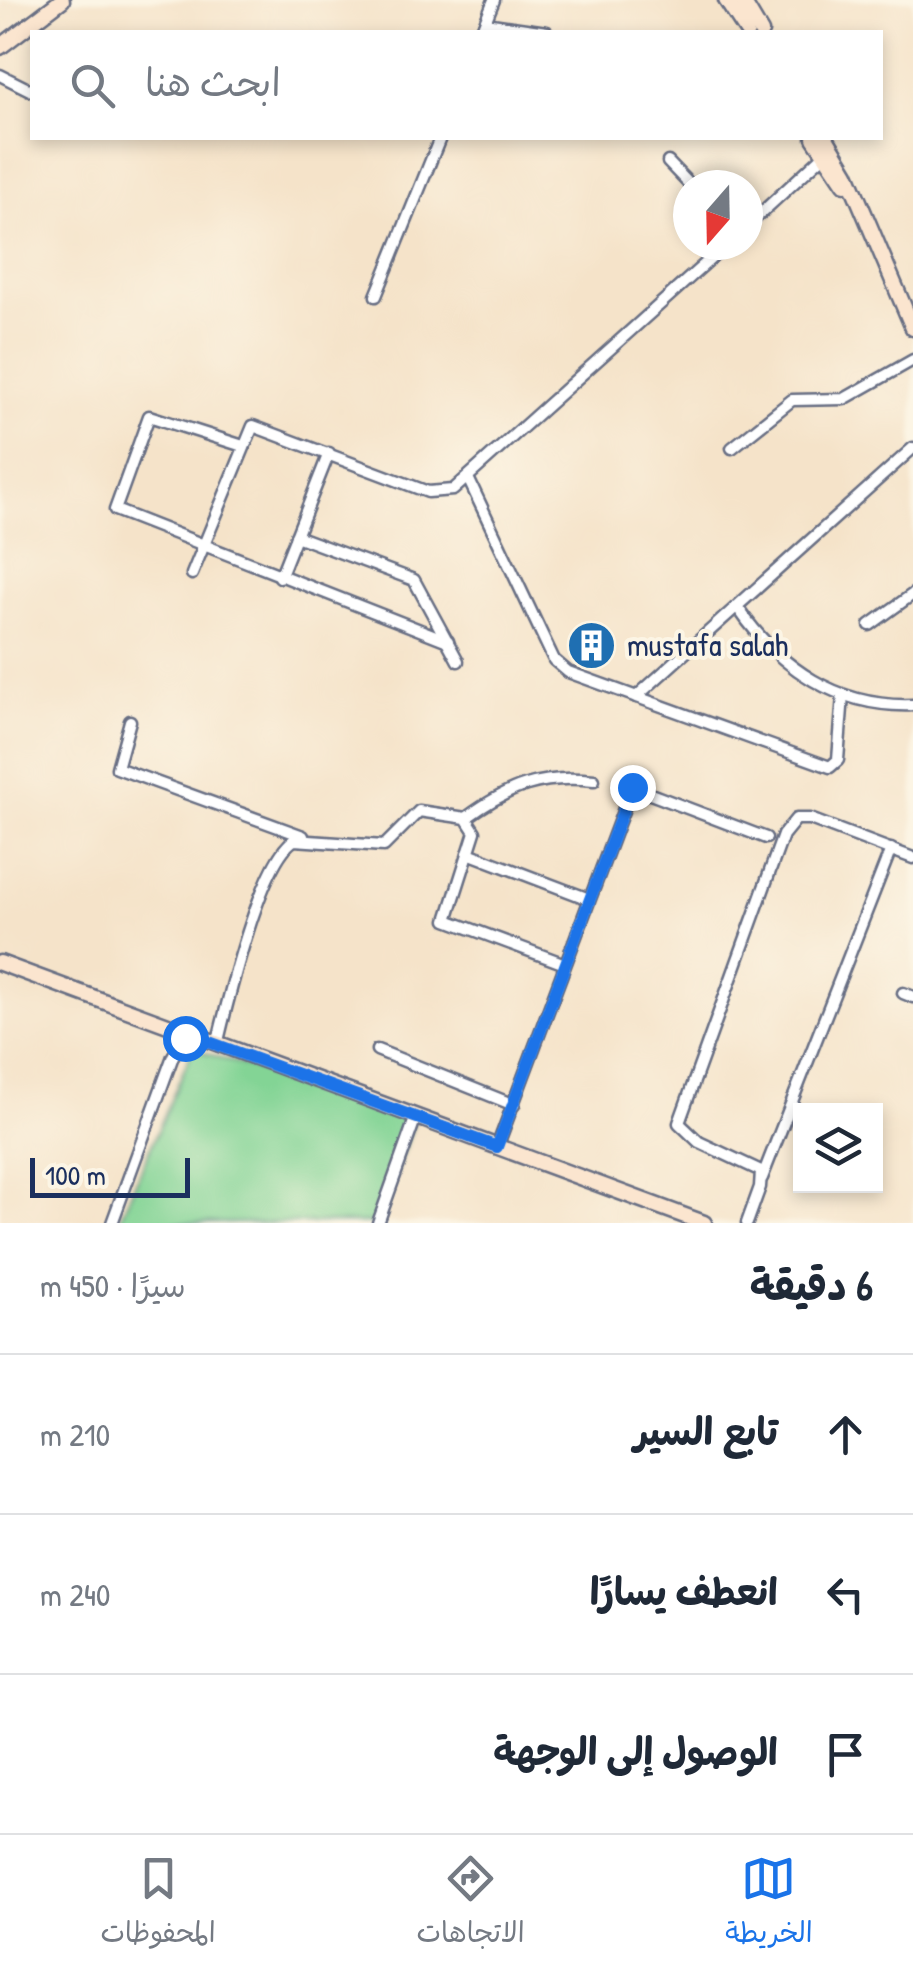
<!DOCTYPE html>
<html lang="ar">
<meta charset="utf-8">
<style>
:root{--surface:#fff;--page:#f6f6f7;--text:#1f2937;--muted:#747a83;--line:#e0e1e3;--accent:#1a73e8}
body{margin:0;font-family:"Patrick Hand","Playpen Sans Arabic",sans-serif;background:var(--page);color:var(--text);direction:rtl}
.controls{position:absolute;right:30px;bottom:30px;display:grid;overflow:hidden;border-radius:0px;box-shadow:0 5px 15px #0003}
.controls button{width:90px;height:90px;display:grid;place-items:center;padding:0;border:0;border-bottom:2px solid var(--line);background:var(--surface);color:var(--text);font:50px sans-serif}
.compass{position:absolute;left:673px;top:170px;width:90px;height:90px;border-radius:50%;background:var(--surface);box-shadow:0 5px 15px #0003;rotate:200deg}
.scale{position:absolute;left:30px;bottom:25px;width:160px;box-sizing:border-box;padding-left:10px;border:5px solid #1b2f5e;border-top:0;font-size:28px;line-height:35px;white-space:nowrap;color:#1b2f5e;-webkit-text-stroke:8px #fcf5e5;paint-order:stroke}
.stop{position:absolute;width:30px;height:30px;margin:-22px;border:8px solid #1a73e8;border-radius:50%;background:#fff}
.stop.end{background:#1a73e8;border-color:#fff;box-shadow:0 2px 10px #0008}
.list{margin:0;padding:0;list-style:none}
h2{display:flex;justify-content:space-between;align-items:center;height:130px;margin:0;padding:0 40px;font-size:42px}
h2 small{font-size:32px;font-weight:400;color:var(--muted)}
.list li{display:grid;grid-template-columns:65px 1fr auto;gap:30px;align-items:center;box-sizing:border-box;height:160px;padding:0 40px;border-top:2px solid var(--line)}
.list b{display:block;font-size:38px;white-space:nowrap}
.list em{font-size:32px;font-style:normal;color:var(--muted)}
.icon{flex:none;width:55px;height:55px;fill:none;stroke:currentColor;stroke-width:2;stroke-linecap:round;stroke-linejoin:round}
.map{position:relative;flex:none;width:913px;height:1223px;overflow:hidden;direction:ltr}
.search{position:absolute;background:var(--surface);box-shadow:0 5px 15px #0003;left:30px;right:30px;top:30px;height:110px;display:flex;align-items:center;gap:25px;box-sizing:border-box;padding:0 35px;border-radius:0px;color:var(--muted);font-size:38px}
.sheet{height:610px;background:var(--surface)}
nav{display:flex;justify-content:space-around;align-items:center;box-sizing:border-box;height:140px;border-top:2px solid var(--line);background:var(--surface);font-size:28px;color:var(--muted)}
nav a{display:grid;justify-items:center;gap:5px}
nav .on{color:var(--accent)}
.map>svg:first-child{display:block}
</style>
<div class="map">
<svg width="913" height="1223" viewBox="0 0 913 1223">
<rect width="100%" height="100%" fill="#fcf5e5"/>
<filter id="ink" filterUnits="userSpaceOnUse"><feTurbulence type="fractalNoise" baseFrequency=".01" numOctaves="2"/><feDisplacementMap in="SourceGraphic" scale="20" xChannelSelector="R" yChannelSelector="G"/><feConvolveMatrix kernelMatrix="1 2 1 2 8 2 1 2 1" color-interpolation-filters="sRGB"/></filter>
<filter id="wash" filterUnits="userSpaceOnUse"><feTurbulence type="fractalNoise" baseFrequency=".0048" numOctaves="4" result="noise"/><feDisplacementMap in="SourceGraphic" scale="40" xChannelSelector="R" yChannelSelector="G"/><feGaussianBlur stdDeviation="2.25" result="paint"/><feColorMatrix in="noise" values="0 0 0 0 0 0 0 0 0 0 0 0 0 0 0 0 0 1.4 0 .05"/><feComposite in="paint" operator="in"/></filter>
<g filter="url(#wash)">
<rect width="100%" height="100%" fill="#f5e3c9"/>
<path fill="#83d495" stroke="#4f827a" stroke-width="2.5" d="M193 1049 415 1119 378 1223H118Z"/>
</g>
<g filter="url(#ink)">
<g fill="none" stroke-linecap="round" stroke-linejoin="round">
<defs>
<g id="street">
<path d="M485 23 547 32"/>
<path d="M481 32 494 0"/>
<path d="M0 75 32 91"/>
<path d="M668 162 690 185"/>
<path d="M748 225 825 154"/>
<path d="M376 296 440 138"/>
<path d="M243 446 149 416 115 510 448 641"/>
<path d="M732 448 792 400 844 399 913 360"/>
<path d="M468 478 554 660 568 672 830 767 838 760 843 695"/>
<path d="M296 536 414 580 458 661"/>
<path d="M192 574 253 426 428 492 453 490 726 245"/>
<path d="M280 577 329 453"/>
<path d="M738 608C779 668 838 708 913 705"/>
<path d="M870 625 913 594"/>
<path d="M636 697 913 448"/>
<path d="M130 721 117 768 303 836"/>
<path d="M466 818C508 787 542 774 594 780"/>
<path d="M468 853 589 899"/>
<path d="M903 993 913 997"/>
<path d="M217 1045C227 1003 261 861 294 840L384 846 419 811 466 818 475 832 447 920 565 964"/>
<path d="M377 1050 514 1105"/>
<path d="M497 1147 632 787 766 838"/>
<path d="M762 1178 891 849"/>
<path d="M112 1223 173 1056 187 1034"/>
<path d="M378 1223 415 1119"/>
<path d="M747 1223 760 1187 761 1171 699 1142 679 1123 783 835 796 819H810L913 858"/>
</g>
<g id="secondary">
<path d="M726 0 747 32"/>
<path d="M742 0 761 32"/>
<path d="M0 47 62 0"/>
<path d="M814 138 845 184"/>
<path d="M826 138 847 173 913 328"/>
<path d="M0 963 704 1223"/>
</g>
</defs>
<use href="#street" stroke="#676e83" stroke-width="15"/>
<use href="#secondary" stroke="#676e83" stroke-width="19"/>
<use href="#street" stroke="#fff" stroke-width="10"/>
<use href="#secondary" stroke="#fbe5cf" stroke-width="14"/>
</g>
</g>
<g fill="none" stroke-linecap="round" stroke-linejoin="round" filter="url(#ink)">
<path stroke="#1a73e8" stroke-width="12" d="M185 1038 187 1034 497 1147 632 787"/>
</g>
<defs>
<symbol id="building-disc" viewBox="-11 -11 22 22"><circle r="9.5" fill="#1f6fb2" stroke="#fcf5e5"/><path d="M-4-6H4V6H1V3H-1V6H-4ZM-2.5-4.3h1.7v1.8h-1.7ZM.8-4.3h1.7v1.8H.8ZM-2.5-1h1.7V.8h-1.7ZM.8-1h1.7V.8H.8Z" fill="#fff"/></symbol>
</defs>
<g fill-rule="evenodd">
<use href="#building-disc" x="564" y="618" width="55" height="55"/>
</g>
<g text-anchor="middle" stroke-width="8" stroke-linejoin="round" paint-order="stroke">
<g font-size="32" fill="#1b2f5e" stroke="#fcf5e5" text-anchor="start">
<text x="627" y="656">mustafa salah</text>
</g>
</g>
</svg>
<div class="controls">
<button><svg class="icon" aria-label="layers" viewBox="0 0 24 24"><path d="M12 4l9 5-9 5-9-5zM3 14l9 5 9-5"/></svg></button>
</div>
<svg class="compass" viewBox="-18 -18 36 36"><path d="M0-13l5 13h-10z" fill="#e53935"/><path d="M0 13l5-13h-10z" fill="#747a83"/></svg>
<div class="scale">100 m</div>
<div class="stop" style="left:185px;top:1038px"></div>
<div class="stop end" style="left:632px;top:787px"></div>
<div class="search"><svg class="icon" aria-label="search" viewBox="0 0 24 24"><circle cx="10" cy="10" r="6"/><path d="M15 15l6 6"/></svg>ابحث هنا</div>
</div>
<section class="sheet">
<h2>6 دقيقة<small>سيرًا · 450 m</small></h2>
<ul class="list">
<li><svg class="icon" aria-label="ahead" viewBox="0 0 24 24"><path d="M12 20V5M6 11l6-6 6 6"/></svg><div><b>تابع السير</b></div><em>210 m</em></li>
<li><svg class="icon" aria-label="left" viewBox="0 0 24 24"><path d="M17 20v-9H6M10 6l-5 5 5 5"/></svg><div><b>انعطف يسارًا</b></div><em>240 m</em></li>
<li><svg class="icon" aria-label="arrive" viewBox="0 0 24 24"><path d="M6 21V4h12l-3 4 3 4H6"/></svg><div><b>الوصول إلى الوجهة</b></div></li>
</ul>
</section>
<nav>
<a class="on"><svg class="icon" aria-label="map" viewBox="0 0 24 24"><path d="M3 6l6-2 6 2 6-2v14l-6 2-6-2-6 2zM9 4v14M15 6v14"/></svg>الخريطة</a>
<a><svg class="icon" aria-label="directions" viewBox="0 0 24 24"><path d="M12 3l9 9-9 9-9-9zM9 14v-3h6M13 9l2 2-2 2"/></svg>الاتجاهات</a>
<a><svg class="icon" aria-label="saved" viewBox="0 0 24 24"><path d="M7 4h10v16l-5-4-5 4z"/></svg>المحفوظات</a>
</nav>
